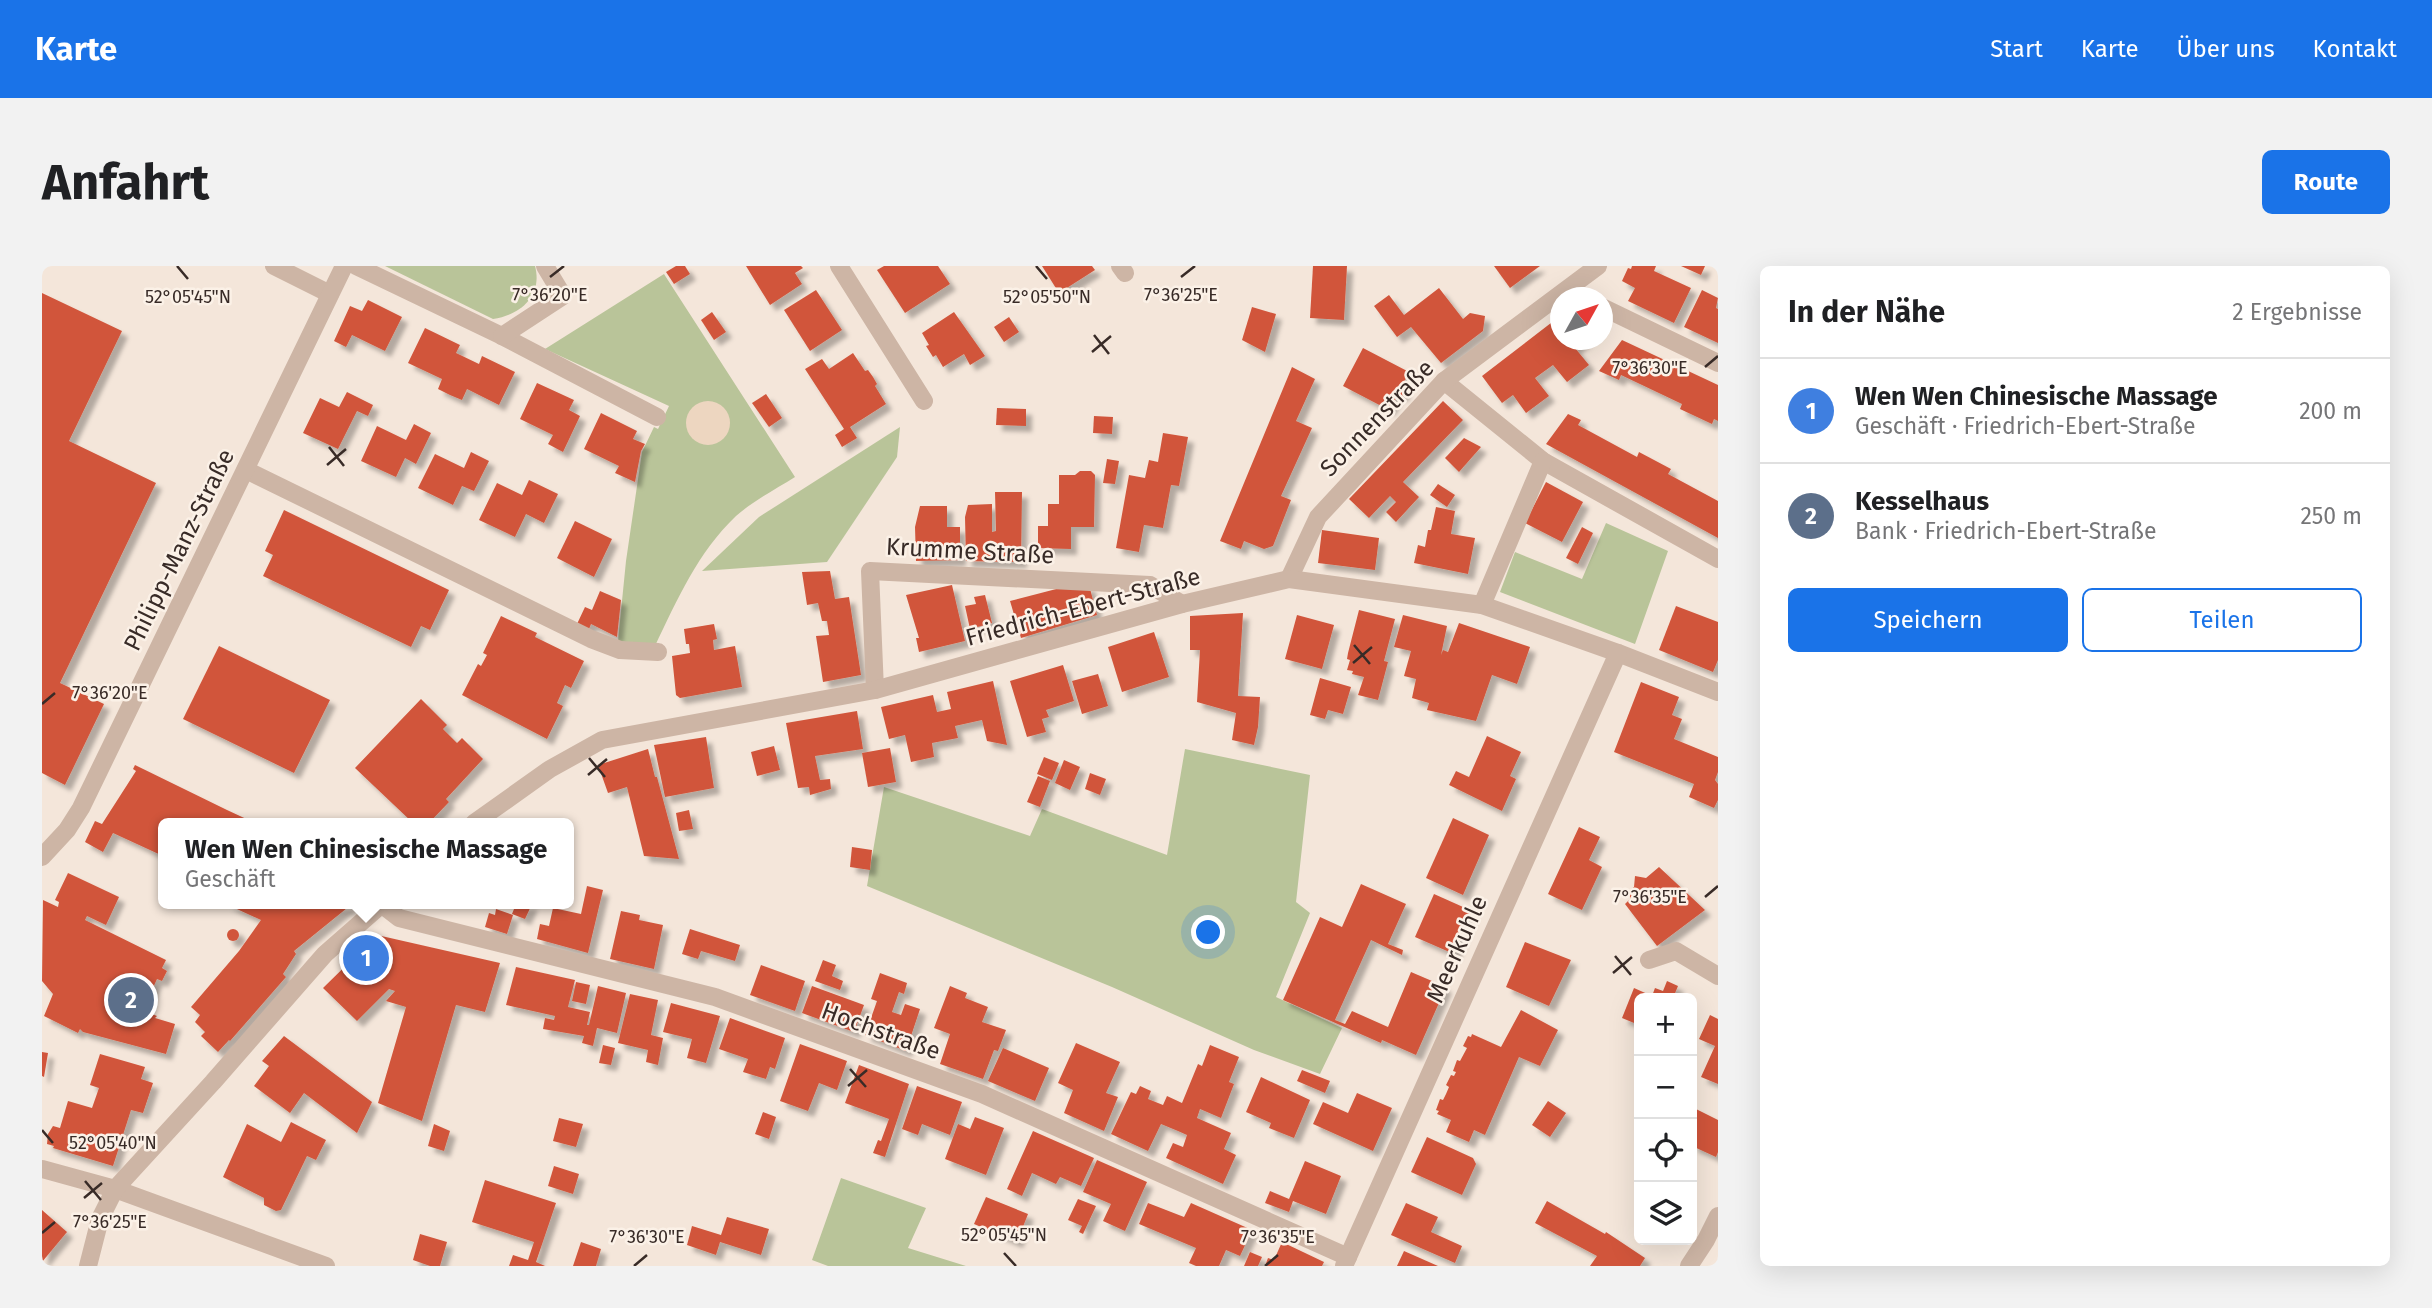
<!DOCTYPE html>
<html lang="de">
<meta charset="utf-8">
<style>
:root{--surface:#fff;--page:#f2f2f2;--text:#202124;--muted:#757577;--line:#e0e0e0;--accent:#1a73e8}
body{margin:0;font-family:"Fira Sans",sans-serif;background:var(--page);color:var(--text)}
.controls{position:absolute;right:21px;bottom:21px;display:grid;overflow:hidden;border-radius:10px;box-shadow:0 7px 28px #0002}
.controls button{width:63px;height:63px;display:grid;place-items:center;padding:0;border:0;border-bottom:2px solid var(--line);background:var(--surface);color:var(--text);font:35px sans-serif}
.compass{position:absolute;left:1508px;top:21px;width:63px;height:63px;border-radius:50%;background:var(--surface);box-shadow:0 7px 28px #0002;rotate:50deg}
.you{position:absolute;left:1167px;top:667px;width:24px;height:24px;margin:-18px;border:5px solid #fff;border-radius:50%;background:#1a73e8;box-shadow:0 0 0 10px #1a73e833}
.badge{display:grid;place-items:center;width:46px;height:46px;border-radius:50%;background:var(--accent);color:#fff;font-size:23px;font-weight:700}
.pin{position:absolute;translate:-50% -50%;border:4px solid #fff;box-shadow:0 2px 7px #0006}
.popup{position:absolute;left:116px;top:552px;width:416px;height:91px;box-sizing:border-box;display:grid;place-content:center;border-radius:10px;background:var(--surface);filter:drop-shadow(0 2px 5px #0005);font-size:23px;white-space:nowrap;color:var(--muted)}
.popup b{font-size:26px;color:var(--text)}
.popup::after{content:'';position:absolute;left:50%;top:100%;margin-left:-14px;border:14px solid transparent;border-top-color:var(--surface)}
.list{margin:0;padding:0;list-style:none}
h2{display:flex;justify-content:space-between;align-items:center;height:91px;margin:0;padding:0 28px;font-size:30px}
h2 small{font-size:23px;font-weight:400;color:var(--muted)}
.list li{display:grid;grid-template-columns:46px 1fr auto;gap:21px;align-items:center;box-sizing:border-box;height:105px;padding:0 28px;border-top:2px solid var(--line)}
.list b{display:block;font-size:26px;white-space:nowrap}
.list p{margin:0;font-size:23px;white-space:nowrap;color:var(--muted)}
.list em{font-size:23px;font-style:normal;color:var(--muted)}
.actions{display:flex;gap:14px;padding:21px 28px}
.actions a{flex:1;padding:16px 0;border:2px solid var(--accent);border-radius:10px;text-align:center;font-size:24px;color:var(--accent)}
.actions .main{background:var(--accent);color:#fff}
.icon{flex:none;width:38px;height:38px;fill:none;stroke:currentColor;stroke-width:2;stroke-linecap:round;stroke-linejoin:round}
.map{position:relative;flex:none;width:1676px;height:1000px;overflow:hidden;border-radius:10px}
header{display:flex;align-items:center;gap:42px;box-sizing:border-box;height:98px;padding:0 35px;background:var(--accent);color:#fff}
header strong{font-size:33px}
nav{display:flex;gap:38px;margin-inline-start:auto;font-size:24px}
.intro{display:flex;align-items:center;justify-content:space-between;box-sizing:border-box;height:168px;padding:0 42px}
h1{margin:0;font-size:49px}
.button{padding:18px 32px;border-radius:10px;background:var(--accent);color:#fff;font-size:24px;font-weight:700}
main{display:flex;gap:42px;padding:0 42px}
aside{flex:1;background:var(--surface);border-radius:10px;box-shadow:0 7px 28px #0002}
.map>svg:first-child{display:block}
</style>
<header>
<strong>Karte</strong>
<nav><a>Start</a><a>Karte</a><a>Über uns</a><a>Kontakt</a></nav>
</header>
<div class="intro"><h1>Anfahrt</h1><a class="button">Route</a></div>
<main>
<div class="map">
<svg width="1676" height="1000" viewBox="0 0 1676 1000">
<defs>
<filter id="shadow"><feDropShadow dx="6" dy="6" stdDeviation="2" flood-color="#0004"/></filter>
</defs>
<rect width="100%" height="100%" fill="#f4e6da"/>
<g fill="#b9c499">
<path d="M343 0H493C501 30 478 49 451 53Z"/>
<path d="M622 8 753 211C734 223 711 235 694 250 656 286 635 334 613 380L576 375 584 295 600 186 612 161 616 163 627 140 503 83Z"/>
<path d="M858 161 855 191 785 296 660 305 717 251Z"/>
<path d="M1564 257 1626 285 1593 378 1458 326 1473 286 1540 313Z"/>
<path d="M1143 483 1268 509 1254 636 1268 647 1234 731 1300 762 1278 808 1212 784 1070 721 825 620 842 521 988 570 1000 543 1125 589Z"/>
<path d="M799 912 884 942 866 982 924 1000H786L770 994Z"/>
</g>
<circle fill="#edd6c0" cx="666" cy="157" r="22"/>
<g fill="#d1553b" filter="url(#shadow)">
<path d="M634 0H643L648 8 632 18 624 6Z"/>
<path d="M704 0H759L761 2 753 7 760 18 728 39Z"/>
<path d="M842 0H896L908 18 863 47 835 4Z"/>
<path d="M1000 0H1050L1053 4 1017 27Z"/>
<path d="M1271 0H1305L1302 54 1268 52Z"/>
<path d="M1452 0H1498L1468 22Z"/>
<path d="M1590 0H1614L1612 5 1649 22 1632 57 1586 35 1593 22 1580 15 1586 2 1589 3Z"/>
<path d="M1639 0H1663L1659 9Z"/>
<path d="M1397 22 1421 53 1428 47 1443 50 1441 65 1399 97 1369 61 1355 71 1332 40 1347 29 1362 49Z"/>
<path d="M774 24 800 64 768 85 742 44Z"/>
<path d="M1660 24 1676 32 1674 42 1676 43V77L1642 61Z"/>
<path d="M0 27 80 65 27 175 114 217 18 417 62 438 23 519 0 507Z"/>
<path d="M326 34 360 51 343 85 310 69 304 81 292 75 308 40 320 45Z"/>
<path d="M1210 41 1234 48 1223 86 1200 74Z"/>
<path d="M670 46 684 66 672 74 659 54Z"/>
<path d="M912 46 943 90 928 99 922 88 901 101 894 89 891 91 884 80 887 79 880 67Z"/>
<path d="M1518 50V74H1544L1533 82 1547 99 1525 116 1511 99 1493 112 1507 130 1484 147 1471 129 1460 137 1440 110Z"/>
<path d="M967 51 977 66 962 76 952 61Z"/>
<path d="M383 62 418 79 414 87 437 98 440 90 473 106 457 139 425 123 420 134 408 129 396 123 400 113 366 97Z"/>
<path d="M1580 74 1676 119V155L1672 153 1670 158 1638 143 1640 138 1579 109 1577 114 1557 105Z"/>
<path d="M1321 82 1367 106 1359 122 1363 124 1360 130 1356 128 1347 144 1301 120Z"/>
<path d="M811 87 823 105 826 104 831 111 835 118 833 120 844 138 808 161 815 172 800 181 793 169 802 163 763 103 780 93 787 103Z"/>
<path d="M1250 101 1273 113 1254 155 1270 162 1239 230 1249 234 1231 280 1222 283 1202 275 1199 283 1178 275Z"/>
<path d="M495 117 532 134 527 144 538 150 521 186 506 178 511 169 478 153Z"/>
<path d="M305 126 331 139 326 150 315 145 296 183 261 167 278 132 297 141Z"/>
<path d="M724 128 740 152 727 161 710 137Z"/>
<path d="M1401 135 1421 154 1361 216 1377 231 1354 256 1344 246 1354 236 1348 230 1327 252 1307 233Z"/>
<path d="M955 142 984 143V160L954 159Z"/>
<path d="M559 147 595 165 591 173 603 178 599 185 593 216 573 207 577 200 542 183Z"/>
<path d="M1526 148 1539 154 1536 159 1595 191 1597 186 1629 203 1626 208 1676 235V272L1504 178Z"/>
<path d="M1052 150 1071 151 1070 168 1051 167Z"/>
<path d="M372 158 389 167 374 198 363 192 354 211 319 195 335 160 364 174Z"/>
<path d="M1121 167 1146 171 1137 220 1129 219 1121 262 1102 259 1097 286 1074 282 1087 209 1103 212 1107 194 1116 196Z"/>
<path d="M1422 172 1439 181 1417 206 1403 192Z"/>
<path d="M429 186 447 195 432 225 420 220 411 239 376 222 393 188 422 202Z"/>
<path d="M1065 193 1077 195 1073 218 1061 217Z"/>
<path d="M1038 205H1049L1053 209 1052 261H1029V283L996 282V260H1006V238H1017V209H1033Z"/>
<path d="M487 214 516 228 502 257 484 248 473 271 437 254 455 217 480 229Z"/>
<path d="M1504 216 1541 236 1520 276 1483 257Z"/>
<path d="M1396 218 1413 229 1405 241 1388 229Z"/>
<path d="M953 226H980L979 296 924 295 923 251 926 239 950 238V266L954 265Z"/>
<path d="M878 240H905V261H918V294L874 295 873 261Z"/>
<path d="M1394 241 1413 245 1409 268 1433 272 1426 308 1372 297 1376 279 1383 281 1386 264H1389Z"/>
<path d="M242 244 407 324 388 364 379 360 369 381 221 310 231 289 223 285Z"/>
<path d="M533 255 570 273 552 311 515 292Z"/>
<path d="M1540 261 1551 267 1536 298 1524 292Z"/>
<path d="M1280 264 1337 272 1333 304 1276 297Z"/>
<path d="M788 305 793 333 807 331 819 409 781 416 774 370 787 369 785 355H780L776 337 765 339 760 306Z"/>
<path d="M910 319 923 375 877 386 874 372H877L864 329Z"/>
<path d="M1047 319 1055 349 979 372 968 335 1022 321Z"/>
<path d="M558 325 579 334 575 371 549 358 547 363 535 358 543 341 550 344Z"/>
<path d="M943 329 950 357 928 363 923 340 934 338 932 331Z"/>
<path d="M1634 340 1676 356V394L1671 406 1617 384Z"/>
<path d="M1317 344 1353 353 1342 395 1346 396 1336 434 1316 429 1322 411 1310 408 1311 405 1305 404 1308 394 1305 393 1306 387Z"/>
<path d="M1201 347 1196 430 1218 431 1216 461 1212 479 1190 474 1194 447 1155 436 1158 384H1148V350Z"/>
<path d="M1255 349 1292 359 1280 403 1243 393Z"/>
<path d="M1361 349 1405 360 1399 389 1401 384 1406 386 1417 357 1488 381 1475 418 1450 409 1434 455 1385 444 1387 437 1370 432 1374 413 1362 410 1369 385 1352 381Z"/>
<path d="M459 350 495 367 493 371 542 395 529 422 523 419 515 437 521 440 505 473 420 429 436 398 439 400 445 389 441 387Z"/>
<path d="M672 358 675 373 671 374 672 384 693 380 700 421 638 432 634 429 630 390 648 387 647 378H644L642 363Z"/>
<path d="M1112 366 1127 411 1080 426 1066 381Z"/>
<path d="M177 380 288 434 252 507 141 453Z"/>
<path d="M1021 399 1032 435 1004 444 1007 451 1000 453 1004 466 985 471 968 415Z"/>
<path d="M1056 408 1066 440 1040 448 1030 415Z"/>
<path d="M1278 412 1309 421 1301 448 1286 444 1283 453 1268 449Z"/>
<path d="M951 415 965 479 945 475 940 454 913 460 916 472 890 477 892 491 869 496 863 469 847 473 839 441 891 429 895 446 909 443 905 426Z"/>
<path d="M1599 416 1637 431 1630 449 1640 453 1632 473 1676 491V506L1673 514 1676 518V534L1672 542 1647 531 1652 518 1572 486Z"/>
<path d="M379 433 405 459 401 463 415 477 420 472 441 493 404 533 407 536 387 557H371L313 502Z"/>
<path d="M815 445 821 483 773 490 778 514 788 513 789 523 768 529 767 521 756 522 744 457Z"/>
<path d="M1445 470 1479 486 1468 510 1474 513 1460 545 1407 519 1414 505 1427 511Z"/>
<path d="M664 471 672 522 623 531 612 479Z"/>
<path d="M732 480 738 504 715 510 709 486Z"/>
<path d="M848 482 854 516 826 521 820 487Z"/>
<path d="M606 483 613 511H615L637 593 602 590 585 521 566 527 556 499Z"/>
<path d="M1002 491 1017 497 1010 514 995 508Z"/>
<path d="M1022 494 1038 501 1028 524 1013 517Z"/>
<path d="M93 499 185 544 213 557H121V590L71 567 61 586 43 576 53 555 60 558 94 505 91 503Z"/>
<path d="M1048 507 1064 513 1058 529 1043 523Z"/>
<path d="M996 510 1008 515 998 541 985 536Z"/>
<path d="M647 544 651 563 637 565 634 547Z"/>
<path d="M1411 552 1447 569 1421 629 1384 612Z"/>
<path d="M1537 561 1558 571 1547 594 1560 601 1540 644 1506 628Z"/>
<path d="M810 581 830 584 828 604 808 601Z"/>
<path d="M1617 601 1663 644 1615 680 1583 638 1589 632 1585 626 1592 621 1593 610 1604 612Z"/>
<path d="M26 607 77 631 64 659 45 650 43 654 124 694 120 702 125 705 120 715 115 713 99 748 103 749 105 746 115 750 113 752 133 758 124 788 41 766 38 763 36 767 2 750 11 728 0 715 1 634 16 641 17 636 13 634Z"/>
<path d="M1319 618 1364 638 1346 678 1361 684 1360 689 1329 674 1293 754 1303 758 1310 745 1346 761 1369 706 1404 721 1374 789 1340 774 1339 777 1241 734 1278 651 1300 661Z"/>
<path d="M545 620 561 624 546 687 495 673 498 658 507 660 511 642 539 648Z"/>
<path d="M1392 628 1430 645 1412 688 1373 671Z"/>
<path d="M184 638H310L252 685 254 688 241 708 244 711 188 775 187 774 176 786 159 770 163 766 153 756 158 749 149 741 197 685 219 654Z"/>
<path d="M474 638H490L483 653 470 648Z"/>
<path d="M454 643 471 649 465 668 443 661 447 647 453 649Z"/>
<path d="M579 645 598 649 597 654 621 659 612 703 568 693Z"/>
<path d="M648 663 698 679 693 695 659 685 656 693 640 688Z"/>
<circle cx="191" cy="669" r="6"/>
<path d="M335 669 458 697 443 746 414 739 380 855 336 837 364 741 344 735 353 725 347 723 315 755 281 722Z"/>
<path d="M1483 676 1529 694 1507 740 1464 721Z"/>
<path d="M781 694 794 699 790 710 801 715 798 724 773 715Z"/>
<path d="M719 699 763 715 753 745 708 729Z"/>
<path d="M474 701 533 714 526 741 548 746 545 759H547L556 720 584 727 575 767 555 762 551 780 540 777 542 770 501 763 503 752 512 754 513 750 464 739Z"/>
<path d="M838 707 865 717 862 728 857 726 850 746 859 749 863 738 878 743 864 785 823 769 835 735 829 733Z"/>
<path d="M1625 715 1636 720 1631 732H1597V759L1580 752 1592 722 1610 730 1613 722 1621 725Z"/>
<path d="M534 716 548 719 544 738 530 735Z"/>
<path d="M770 720 822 739 812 766 760 747Z"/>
<path d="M908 720 925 727 923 732 946 741 940 756 964 764 956 785 952 784 941 813 898 798 908 768 892 762Z"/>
<path d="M588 728 616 734 609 769 621 772 616 799 604 796 606 784 576 777Z"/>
<path d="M629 737 678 750 664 797 645 792 650 773 621 766Z"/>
<path d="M1479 744 1516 764 1498 800 1477 791 1443 869 1432 864 1427 876 1404 866 1409 854 1395 848 1397 845 1394 844 1398 833 1401 834 1404 828 1407 821 1404 819 1409 809 1412 810 1414 806 1411 805 1415 794 1418 795 1425 782 1421 780 1426 770 1429 771 1430 768 1459 781Z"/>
<path d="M1668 749 1676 753V818L1659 811 1673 780 1657 773Z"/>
<path d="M688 752 743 772 733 803 728 801 724 813 701 806 706 793 677 783Z"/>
<path d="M242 770 330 836 315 867 262 827 248 847 212 820 227 800 220 795Z"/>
<path d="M1034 777 1078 796 1064 827 1076 831 1062 865 1022 847 1031 824 1016 817Z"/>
<path d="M758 778 805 795 795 824 777 817 766 845 738 835Z"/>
<path d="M561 779 573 782 569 799 557 797Z"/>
<path d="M1168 779 1197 791 1187 816 1192 818 1179 852 1158 843 1155 852 1189 867 1182 883 1194 889 1181 918 1124 892 1131 877 1141 881 1145 869 1136 865 1119 858 1106 885 1069 868 1089 826 1094 828 1098 820 1109 825 1106 833 1121 839 1125 830 1140 837 1156 798 1160 800Z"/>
<path d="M961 782 1007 802 993 835 946 815Z"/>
<path d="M0 786 6 787 2 811 0 810Z"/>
<path d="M58 788 103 801 99 813 111 817 101 847 89 844 71 900 11 882 12 880 5 878 6 868 11 860 18 862 26 835 50 842 57 822 48 819Z"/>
<path d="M817 799 867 818 843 891 831 887 836 874 839 875 847 853 803 837Z"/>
<path d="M1260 804 1288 815 1283 827 1255 815Z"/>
<path d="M1219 811 1268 834 1252 872 1227 862 1229 857 1204 846Z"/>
<path d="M875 820 920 836 908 869 880 858 876 869 860 863Z"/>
<path d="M1315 827 1350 842 1331 885 1271 858 1281 836 1306 847Z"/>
<path d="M1506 835 1524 847 1508 871 1490 859Z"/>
<path d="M1650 841 1676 854V886L1674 891 1650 880Z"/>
<path d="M721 846 734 851 727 873 713 868Z"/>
<path d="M933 851 962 862 944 909 903 893 916 858 928 863Z"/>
<path d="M517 852 541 858 534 881 511 875Z"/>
<path d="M249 856 284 874 274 894 265 890 239 944 234 945 222 939V932L181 911 205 858 239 876Z"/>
<path d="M392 858 408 865 402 885 386 880Z"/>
<path d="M991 865 1052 892 1039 920 1018 911 1014 918 990 907 980 930 965 923Z"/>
<path d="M1385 871 1431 892 1434 898 1420 929 1369 906Z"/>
<path d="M1055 894 1105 916 1083 965 1061 955 1069 938 1041 926Z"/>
<path d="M1263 895 1299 910 1284 948 1251 935 1247 946 1223 937 1228 925 1247 933Z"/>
<path d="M512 900 537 908 531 928 506 920Z"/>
<path d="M443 914 514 937 494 996 503 1000H467L471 989 486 994 492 976 430 956Z"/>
<path d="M944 931 986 948 975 976 932 958Z"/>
<path d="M1036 933 1054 940 1041 968 1037 966 1040 960 1026 954Z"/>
<path d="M1505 935 1563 968 1564 966 1603 992 1598 1000H1548L1555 990 1493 957Z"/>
<path d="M1106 937 1142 951 1149 937 1210 964 1198 990 1184 984 1177 1000H1154L1147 997 1154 982 1097 958Z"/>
<path d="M1364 937 1396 951 1389 966 1420 980 1413 997 1349 969Z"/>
<path d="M0 944 25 966 0 996Z"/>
<path d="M685 951 727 963 719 989 678 976 674 989 645 979 650 960 679 969Z"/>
<path d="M378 968 405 976 398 1000H388L371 994Z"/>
<path d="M539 976 559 983 554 1000H531Z"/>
<path d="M1240 976 1282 996 1280 1000H1223L1226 992 1232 994Z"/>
<path d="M1362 985 1396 1000H1355Z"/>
<path d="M1208 986 1220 991 1216 1000H1202Z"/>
</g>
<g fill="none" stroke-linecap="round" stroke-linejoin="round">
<g stroke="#cdb5a5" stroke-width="18">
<path d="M204 204 549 373 578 384 616 386"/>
<path d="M833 424 828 305 1108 319 1140 338"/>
</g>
<g stroke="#cdb5a5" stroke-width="18">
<path d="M232 0 288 28"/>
<path d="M314 0 460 70 615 151"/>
<path d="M797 0 882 135"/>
<path d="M1078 0 1083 7"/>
<path d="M1560 41 1676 97"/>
<path d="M460 70 521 30 503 0"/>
<path d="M1402 115 1501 195 1676 293"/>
<path d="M1247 313 1276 251 1402 115 1556 0"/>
<path d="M1440 339 1501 195"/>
<path d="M432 557 508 503 560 474 833 424 1140 338 1247 313 1440 339 1576 387 1676 426"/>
<path d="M0 591 25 564 39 542 302 0"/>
<path d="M339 638 357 652 673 731 940 828 1306 991"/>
<path d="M1607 694 1634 685 1676 710"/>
<path d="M0 903 73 923 284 1000"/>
<path d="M46 1000 58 953 73 923 171 816 283 688 340 638"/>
<path d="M1302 1000 1576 387"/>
<path d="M1647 1000 1664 974 1676 950"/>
</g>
</g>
<path fill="none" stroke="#382b27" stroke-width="2.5" d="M135 0 146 13M994 0 1005 13M508 11 522 0M1139 11 1153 0M1052 69 1067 88M1050 86 1069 70M1663 101 1676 90M287 181 302 200M285 199 304 183M1312 379 1328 398M1311 397 1330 381M0 438 13 427M547 492 563 511M546 509 565 493M1663 631 1676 620M1573 690 1589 709M1571 707 1590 691M808 803 824 821M806 820 825 804M0 864 11 877M43 915 59 934M42 932 60 917M0 967 13 956M962 987 974 1000M592 1000 605 989M1223 1000 1236 989"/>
<g text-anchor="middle" stroke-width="5" stroke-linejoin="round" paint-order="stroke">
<g font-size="24" fill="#382b27" stroke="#fbf1e7">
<text transform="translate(1335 152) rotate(-46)" y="8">Sonnenstraße</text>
<text transform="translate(137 284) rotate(-64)" y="8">Philipp-Manz-Straße</text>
<text transform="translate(928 285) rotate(3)" y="8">Krumme Straße</text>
<text transform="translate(1041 341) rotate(-15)" y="8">Friedrich-Ebert-Straße</text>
<text transform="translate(1415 683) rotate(-66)" y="8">Meerkuhle</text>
<text transform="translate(839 765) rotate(20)" y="8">Hochstraße</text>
</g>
</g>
<g font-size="18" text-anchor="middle" fill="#382b27" stroke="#fbf1e7" stroke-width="5" stroke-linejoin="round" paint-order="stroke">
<text x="508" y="35">7°36'20"E</text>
<text x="1139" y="35">7°36'25"E</text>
<text x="146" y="37">52°05'45"N</text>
<text x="1005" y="37">52°05'50"N</text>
<text x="1608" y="108">7°36'30"E</text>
<text x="68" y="433">7°36'20"E</text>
<text x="1608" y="637">7°36'35"E</text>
<text x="71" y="883">52°05'40"N</text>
<text x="68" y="962">7°36'25"E</text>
<text x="962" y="975">52°05'45"N</text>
<text x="605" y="977">7°36'30"E</text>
<text x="1236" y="977">7°36'35"E</text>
</g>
</svg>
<div class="controls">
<button>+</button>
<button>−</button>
<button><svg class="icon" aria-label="locate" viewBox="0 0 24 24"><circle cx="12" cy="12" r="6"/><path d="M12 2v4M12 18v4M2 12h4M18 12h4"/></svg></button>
<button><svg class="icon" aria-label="layers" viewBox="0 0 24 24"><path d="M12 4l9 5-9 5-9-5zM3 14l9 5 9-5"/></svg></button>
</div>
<svg class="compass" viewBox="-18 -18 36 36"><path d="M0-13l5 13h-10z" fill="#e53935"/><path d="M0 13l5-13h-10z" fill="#757577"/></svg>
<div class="you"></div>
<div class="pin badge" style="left:324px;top:692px;background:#3f7fe0">1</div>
<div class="popup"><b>Wen Wen Chinesische Massage</b>Geschäft</div>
<div class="pin badge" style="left:89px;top:734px;background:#5c6f8a">2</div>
</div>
<aside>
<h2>In der Nähe<small>2 Ergebnisse</small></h2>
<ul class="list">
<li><span class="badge" style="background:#3f7fe0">1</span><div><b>Wen Wen Chinesische Massage</b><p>Geschäft · Friedrich-Ebert-Straße</p></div><em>200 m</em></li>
<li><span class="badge" style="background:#5c6f8a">2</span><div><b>Kesselhaus</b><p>Bank · Friedrich-Ebert-Straße</p></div><em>250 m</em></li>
</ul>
<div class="actions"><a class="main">Speichern</a><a>Teilen</a></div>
</aside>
</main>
